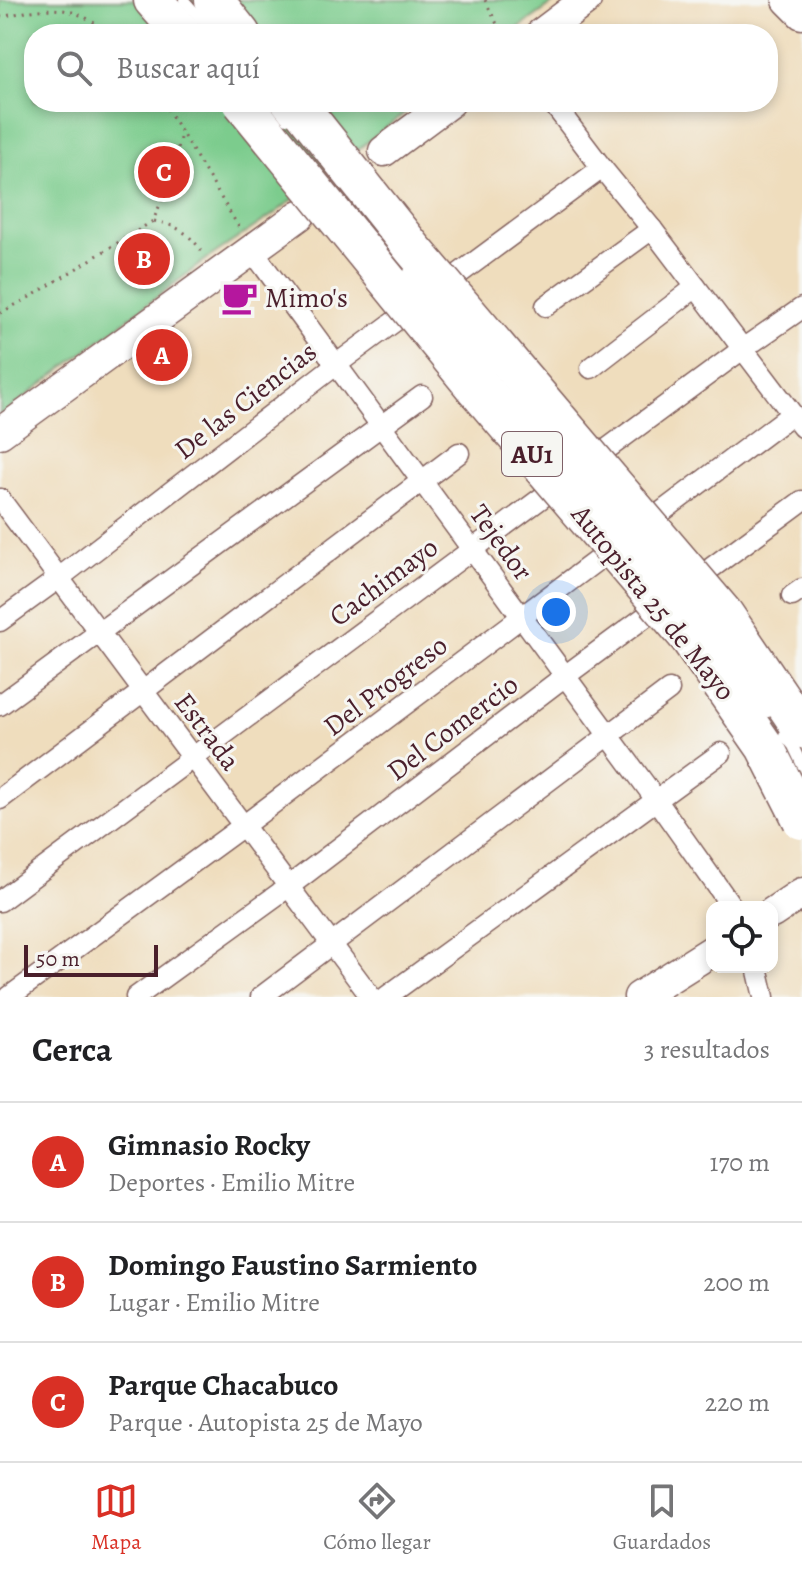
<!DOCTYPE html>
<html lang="es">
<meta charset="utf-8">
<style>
:root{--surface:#fff;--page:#f2f2f2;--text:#202124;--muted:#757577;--line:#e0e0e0;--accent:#d93025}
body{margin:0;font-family:Alegreya,serif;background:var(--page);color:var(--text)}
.controls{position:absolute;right:24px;bottom:24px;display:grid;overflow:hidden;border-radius:16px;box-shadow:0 4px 12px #0003}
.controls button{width:72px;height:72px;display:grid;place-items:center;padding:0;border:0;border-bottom:2px solid var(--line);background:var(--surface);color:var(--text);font:40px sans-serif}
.scale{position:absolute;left:24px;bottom:20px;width:134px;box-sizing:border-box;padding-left:8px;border:4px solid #4a1f2b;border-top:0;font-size:22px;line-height:28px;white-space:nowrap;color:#4a1f2b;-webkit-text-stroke:6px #f6f6f2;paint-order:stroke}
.you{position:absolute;left:556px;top:612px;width:28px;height:28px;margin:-20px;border:6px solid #fff;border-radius:50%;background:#1a73e8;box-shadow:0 0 0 12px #1a73e833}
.badge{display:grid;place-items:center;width:52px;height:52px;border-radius:50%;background:var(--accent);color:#fff;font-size:26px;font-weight:700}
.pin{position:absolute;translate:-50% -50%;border:4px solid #fff;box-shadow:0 2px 8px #0006}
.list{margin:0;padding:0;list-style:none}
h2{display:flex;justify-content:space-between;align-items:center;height:104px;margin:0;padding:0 32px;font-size:34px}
h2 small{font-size:26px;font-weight:400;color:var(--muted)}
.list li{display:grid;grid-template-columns:52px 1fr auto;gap:24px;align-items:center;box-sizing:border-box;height:120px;padding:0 32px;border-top:2px solid var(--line)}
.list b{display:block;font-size:30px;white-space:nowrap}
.list p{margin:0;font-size:26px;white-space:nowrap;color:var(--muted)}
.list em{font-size:26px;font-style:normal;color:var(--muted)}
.icon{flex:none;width:44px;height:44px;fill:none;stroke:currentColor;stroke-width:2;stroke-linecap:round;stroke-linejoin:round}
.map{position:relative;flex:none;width:802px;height:997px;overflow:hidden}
.search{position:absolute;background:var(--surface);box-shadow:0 4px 12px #0003;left:24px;right:24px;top:24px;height:88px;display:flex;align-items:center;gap:20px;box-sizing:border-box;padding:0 28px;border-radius:32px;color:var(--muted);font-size:30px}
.sheet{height:464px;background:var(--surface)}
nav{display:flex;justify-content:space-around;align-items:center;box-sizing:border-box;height:112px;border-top:2px solid var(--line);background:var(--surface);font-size:22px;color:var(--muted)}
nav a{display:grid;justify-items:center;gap:4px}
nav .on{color:var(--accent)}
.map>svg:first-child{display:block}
</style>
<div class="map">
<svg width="802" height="997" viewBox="0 0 802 997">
<rect width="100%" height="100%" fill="#f6f6f2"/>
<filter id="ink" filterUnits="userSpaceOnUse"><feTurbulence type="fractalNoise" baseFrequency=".0125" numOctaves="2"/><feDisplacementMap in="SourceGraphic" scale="16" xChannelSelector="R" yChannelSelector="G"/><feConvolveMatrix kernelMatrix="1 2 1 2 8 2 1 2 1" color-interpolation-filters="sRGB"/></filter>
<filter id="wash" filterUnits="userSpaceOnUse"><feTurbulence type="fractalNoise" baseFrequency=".006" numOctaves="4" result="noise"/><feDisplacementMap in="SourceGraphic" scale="32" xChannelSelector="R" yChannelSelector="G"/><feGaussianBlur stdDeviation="1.8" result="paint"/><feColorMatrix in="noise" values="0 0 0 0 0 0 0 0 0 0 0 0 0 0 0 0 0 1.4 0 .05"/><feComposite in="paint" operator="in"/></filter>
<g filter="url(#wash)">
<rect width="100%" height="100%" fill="#efddbd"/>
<path fill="#7bcc8d" stroke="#62765c" stroke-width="2" d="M0 0H558L510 34H34V102H419L274 214 208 258 0 416Z"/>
</g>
<g filter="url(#ink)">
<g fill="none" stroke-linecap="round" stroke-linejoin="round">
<defs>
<path id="lane" d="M184 0 214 34"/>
<g id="street">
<path d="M552 102 602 168 652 229 802 427"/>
<path d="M252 250 657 801 732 907"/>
<path d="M546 306 652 229"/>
<path d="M591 368 696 287"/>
<path d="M588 463 744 348 802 308"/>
<path d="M0 499 371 997"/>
<path d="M792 596 802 589"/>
<path d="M0 621 59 578 337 364 602 168"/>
<path d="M0 705 422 396"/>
<path d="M0 799 459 453"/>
<path d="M0 901 563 482"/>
<path d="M757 967 764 997"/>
<path d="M9 997 243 826 792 414"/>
<path d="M136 997 288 887 565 676 802 501"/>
<path d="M261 997 669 690"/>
<path d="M386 997 721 753"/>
</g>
<g id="secondary">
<path d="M788 0 802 14"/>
<path d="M541 34 586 0"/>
<path d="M384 151 450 102"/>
<path d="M0 433 300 215"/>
<path d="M772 913 802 893"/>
<path d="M639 997 712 951"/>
</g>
<g id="highway">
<path d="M153 0 183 34"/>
<path d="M214 0 241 34"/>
</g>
</defs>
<use href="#lane" stroke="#84625e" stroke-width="13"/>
<use href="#street" stroke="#84625e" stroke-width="23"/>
<use href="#secondary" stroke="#84625e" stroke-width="33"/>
<use href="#highway" stroke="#84625e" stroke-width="41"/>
<g stroke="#84625e" stroke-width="3" stroke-dasharray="2 6" stroke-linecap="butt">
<path d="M485 0 502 34"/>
<path d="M0 17C45 8 71 0 108 34"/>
<path d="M163 102 240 229"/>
<path d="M154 221C180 226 189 234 205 255"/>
<path d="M0 313 32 296 153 221 164 195 177 153 181 133"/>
</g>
<use href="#lane" stroke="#fff" stroke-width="10"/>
<use href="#street" stroke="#fff" stroke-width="20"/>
<use href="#secondary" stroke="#fff" stroke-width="30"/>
<use href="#highway" stroke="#fff" stroke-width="38"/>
<defs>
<g id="lane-bridge">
<path d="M273 102 287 119"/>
<path d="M409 272 493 379 706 626 768 712"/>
<path d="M784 735 793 746 802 765"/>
</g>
<g id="highway-bridge">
<path d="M242 102 476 389 689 638 765 747 802 820"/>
<path d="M296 102 413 249 724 614 802 729"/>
</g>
</defs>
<use href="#lane-bridge" stroke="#84625e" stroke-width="13" stroke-linecap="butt"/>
<use href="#highway-bridge" stroke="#84625e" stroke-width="41" stroke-linecap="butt"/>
<use href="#lane-bridge" stroke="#fff" stroke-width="10"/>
<use href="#highway-bridge" stroke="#fff" stroke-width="38"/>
</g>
</g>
<defs>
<symbol id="cafe-bare" viewBox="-9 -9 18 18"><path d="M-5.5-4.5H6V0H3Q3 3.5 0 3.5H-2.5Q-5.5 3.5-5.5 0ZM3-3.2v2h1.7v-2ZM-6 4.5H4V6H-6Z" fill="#b5179e" stroke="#f6f6f2" stroke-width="2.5" paint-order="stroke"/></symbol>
</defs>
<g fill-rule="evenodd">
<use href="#cafe-bare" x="214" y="272" width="51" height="51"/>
</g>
<g text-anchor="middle" stroke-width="6" stroke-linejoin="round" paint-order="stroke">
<rect fill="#f6f6f2" stroke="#7e6067" stroke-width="2" x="502" y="432" width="60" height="44" rx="6"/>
<g font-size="26" font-weight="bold" fill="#4a1f2b">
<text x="532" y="463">AU1</text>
</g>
<g font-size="28" fill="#4a1f2b" stroke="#f6f6f2" text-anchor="start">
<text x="265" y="307">Mimo's</text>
</g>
<g font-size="28" fill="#4a1f2b" stroke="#f6f6f2">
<text transform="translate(245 400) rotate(-38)" y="10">De las Ciencias</text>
<text transform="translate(502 542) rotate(54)" y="10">Tejedor</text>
<text transform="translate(383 581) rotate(-37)" y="10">Cachimayo</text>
<text transform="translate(654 602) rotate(51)" y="10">Autopista 25 de Mayo</text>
<text transform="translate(385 685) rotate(-37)" y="10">Del Progreso</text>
<text transform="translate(452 727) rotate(-37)" y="10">Del Comercio</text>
<text transform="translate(208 731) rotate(53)" y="10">Estrada</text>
</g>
</g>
</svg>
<div class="controls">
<button><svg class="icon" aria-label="locate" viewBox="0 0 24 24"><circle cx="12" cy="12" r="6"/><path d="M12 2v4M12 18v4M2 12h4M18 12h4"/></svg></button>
</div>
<div class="scale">50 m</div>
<div class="you"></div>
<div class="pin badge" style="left:162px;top:355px">A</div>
<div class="pin badge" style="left:144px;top:259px">B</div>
<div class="pin badge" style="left:164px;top:172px">C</div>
<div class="search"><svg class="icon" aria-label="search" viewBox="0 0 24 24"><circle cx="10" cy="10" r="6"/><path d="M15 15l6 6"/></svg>Buscar aquí</div>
</div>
<section class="sheet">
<h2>Cerca<small>3 resultados</small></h2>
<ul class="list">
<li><span class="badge">A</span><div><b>Gimnasio Rocky</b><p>Deportes · Emilio Mitre</p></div><em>170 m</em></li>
<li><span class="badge">B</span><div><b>Domingo Faustino Sarmiento</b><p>Lugar · Emilio Mitre</p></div><em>200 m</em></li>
<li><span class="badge">C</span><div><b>Parque Chacabuco</b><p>Parque · Autopista 25 de Mayo</p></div><em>220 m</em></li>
</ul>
</section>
<nav>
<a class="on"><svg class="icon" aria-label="map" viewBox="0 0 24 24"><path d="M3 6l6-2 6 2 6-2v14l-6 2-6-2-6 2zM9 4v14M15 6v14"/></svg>Mapa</a>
<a><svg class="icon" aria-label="directions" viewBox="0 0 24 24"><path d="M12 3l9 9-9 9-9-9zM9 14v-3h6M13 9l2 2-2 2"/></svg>Cómo llegar</a>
<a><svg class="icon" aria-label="saved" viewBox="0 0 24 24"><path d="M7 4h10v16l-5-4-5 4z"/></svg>Guardados</a>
</nav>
